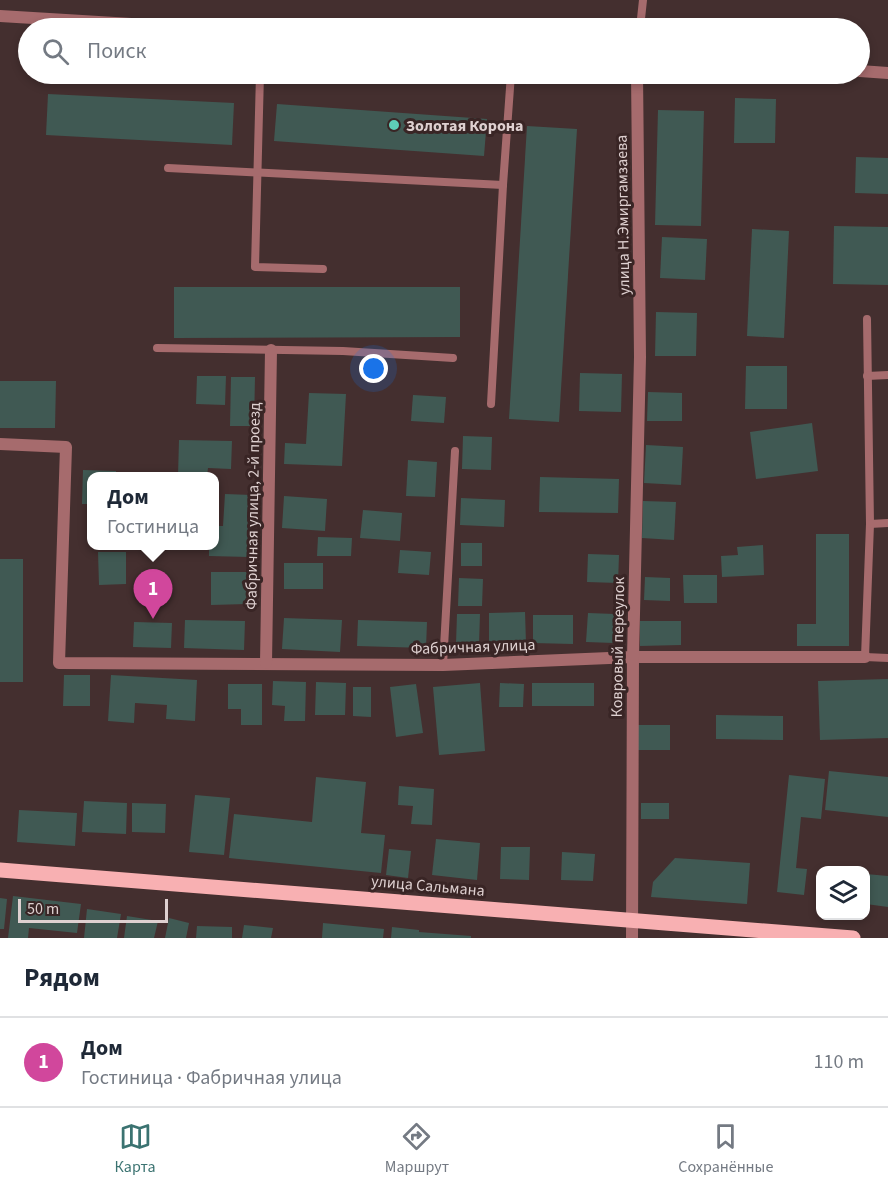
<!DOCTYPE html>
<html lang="ru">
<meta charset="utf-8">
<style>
:root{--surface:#fff;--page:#f2f2f3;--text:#1f2937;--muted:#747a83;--line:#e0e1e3;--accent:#3b7371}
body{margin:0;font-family:"Source Sans 3",sans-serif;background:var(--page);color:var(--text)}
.controls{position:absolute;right:18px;bottom:18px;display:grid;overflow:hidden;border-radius:12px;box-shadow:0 3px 9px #0003}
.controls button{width:54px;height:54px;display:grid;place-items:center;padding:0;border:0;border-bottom:2px solid var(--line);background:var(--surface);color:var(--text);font:30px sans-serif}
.scale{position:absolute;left:18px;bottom:15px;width:150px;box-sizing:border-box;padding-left:6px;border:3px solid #ded0d0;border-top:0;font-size:16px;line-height:21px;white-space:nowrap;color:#ded0d0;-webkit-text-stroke:4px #392525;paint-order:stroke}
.you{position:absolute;left:374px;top:369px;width:21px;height:21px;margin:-15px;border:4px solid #fff;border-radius:50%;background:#1a73e8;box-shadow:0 0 0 9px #1a73e833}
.badge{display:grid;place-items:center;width:39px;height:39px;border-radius:50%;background:var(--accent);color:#fff;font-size:20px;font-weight:700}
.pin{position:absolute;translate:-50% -50px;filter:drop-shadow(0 2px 3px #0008)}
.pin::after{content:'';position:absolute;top:32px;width:21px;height:18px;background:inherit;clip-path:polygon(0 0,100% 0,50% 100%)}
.popup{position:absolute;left:87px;top:472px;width:132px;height:78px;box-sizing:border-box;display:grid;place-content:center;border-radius:12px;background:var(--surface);filter:drop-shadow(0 2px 4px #0005);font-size:20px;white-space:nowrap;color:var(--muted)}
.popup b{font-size:22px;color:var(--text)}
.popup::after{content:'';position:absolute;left:50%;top:100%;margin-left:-12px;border:12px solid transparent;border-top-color:var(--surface)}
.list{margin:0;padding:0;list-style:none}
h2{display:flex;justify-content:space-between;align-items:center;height:78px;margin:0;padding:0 24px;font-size:26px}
h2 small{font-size:20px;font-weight:400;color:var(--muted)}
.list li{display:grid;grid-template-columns:39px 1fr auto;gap:18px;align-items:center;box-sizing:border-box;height:90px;padding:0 24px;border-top:2px solid var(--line)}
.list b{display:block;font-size:22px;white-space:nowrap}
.list p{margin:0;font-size:20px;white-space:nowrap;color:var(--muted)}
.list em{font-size:20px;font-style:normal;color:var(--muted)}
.icon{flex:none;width:33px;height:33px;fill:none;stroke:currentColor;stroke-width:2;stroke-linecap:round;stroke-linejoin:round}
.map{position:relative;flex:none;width:888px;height:938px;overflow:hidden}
.search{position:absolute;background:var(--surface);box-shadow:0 3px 9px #0003;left:18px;right:18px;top:18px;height:66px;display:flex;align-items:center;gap:15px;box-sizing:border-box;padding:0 21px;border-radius:33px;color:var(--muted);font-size:22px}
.sheet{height:168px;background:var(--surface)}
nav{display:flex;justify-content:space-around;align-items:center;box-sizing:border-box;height:84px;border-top:2px solid var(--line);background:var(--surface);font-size:16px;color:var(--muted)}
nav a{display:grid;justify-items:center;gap:3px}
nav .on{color:var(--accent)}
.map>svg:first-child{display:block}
</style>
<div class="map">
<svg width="888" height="938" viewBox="0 0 888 938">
<rect width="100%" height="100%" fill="#442f2f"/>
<g fill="#405953">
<path d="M48 94 234 103 232 145 46 135Z"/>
<path d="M735 98 776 99 775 143H734Z"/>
<path d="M277 104 487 119 484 156 274 141Z"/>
<path d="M658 110 704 111 701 226 655 225Z"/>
<path d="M527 126 577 129 559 422 509 419Z"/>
<path d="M856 157 888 158V194L855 193Z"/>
<path d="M834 226 888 227V285L833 284Z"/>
<path d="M752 229 789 231 784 338 747 336Z"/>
<path d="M662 237 707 239 705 280 660 278Z"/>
<path d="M174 287H460V337L174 338Z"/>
<path d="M656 312 697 313 696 356H655Z"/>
<path d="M746 366H787V409H745Z"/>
<path d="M580 373 622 374 621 412 579 411Z"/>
<path d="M197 376H226L225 405 196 404Z"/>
<path d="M231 377H255L254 426H230Z"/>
<path d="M0 381H56L55 428H0Z"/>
<path d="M648 392 682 393V421H647Z"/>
<path d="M309 393 346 394 342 466 284 464 285 443 306 444Z"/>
<path d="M413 395 446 397 444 423 411 421Z"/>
<path d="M812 423 818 471 756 479 750 432Z"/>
<path d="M463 436 492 437 491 470 462 469Z"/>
<path d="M179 440 232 441 231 469 208 468 207 476H178Z"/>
<path d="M646 445 683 447 681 485 644 483Z"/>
<path d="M408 460 437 462 435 497 406 496Z"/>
<path d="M83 470 116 471V476H92V504H82Z"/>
<path d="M540 477 619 479 618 513 539 512Z"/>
<path d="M225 494 252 495 249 557 209 556V546H214V526H223Z"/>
<path d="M284 496 327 499 325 531 282 528Z"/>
<path d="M461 498 505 500 504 527 460 525Z"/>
<path d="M643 501 676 502 674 540 642 538Z"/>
<path d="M363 510 402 513 400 541 360 538Z"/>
<path d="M816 534H849V646H797V624H816Z"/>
<path d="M318 537 352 538 351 556H317Z"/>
<rect x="461" y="543" width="21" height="23"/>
<path d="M763 545 764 575 722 577 721 556 738 555 737 547Z"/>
<path d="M400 550 431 552 429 575 398 573Z"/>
<path d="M98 552H126V584L99 585Z"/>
<path d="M588 554 619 555 618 583 587 582Z"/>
<rect x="0" y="559" width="23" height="123"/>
<rect x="284" y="563" width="39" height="26"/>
<path d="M211 572H247V604L211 605Z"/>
<path d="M683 575H717V603H684Z"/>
<path d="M645 577 670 578V601L644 600Z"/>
<path d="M459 578 483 579 482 606H458Z"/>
<path d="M525 612 526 643H489V613Z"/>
<path d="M588 613 615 614 614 643 586 642Z"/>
<path d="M457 614H480L479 645 456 644Z"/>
<path d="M533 615H573V644L533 643Z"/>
<path d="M284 618 342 620 340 652 282 649Z"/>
<path d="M185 620 245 621 244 650 184 648Z"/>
<path d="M358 620 427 622 426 648 357 646Z"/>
<path d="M640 621H681V645L640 646Z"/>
<path d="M134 622 172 623 171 648 133 647Z"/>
<path d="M64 675H90V706H63Z"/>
<path d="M111 675 197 680 195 721 166 719 167 705 135 703 134 723 108 721Z"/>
<path d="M888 679V738L820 740 818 681Z"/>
<path d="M273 681 306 682 305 721H284L285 706 272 705Z"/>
<path d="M316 682 346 683 345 715H315Z"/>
<path d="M480 683 485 751 439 755 433 687Z"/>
<path d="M500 683 524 684 523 707H499Z"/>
<rect x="532" y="683" width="62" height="23"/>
<path d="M228 684H262V725H241V709H228Z"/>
<path d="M416 684 423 733 396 737 390 687Z"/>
<path d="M353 687H371V717L353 716Z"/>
<path d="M716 715 783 716V740L716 739Z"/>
<rect x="637" y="725" width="33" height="25"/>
<path d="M829 771 888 777V817L825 810Z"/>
<path d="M789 775 825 779 821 819 801 817 796 868 807 869 804 895 777 892Z"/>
<path d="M316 777 366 782 361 833 385 835 381 873 229 858 234 814 312 822Z"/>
<path d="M399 786 434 789 432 825 411 824 413 806 398 805Z"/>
<path d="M195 795 230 798 224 855 189 852Z"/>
<path d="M84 801 127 803 126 834 82 832Z"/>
<path d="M132 803 166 804 165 833 132 832Z"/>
<rect x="641" y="803" width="28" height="16"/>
<path d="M19 810 77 813 75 846 17 842Z"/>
<path d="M436 839 480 843 477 880 432 875Z"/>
<path d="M501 847H530L529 880 500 879Z"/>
<path d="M389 849 411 851 408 878 386 875Z"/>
<path d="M562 852 595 854 593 881 561 880Z"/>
<path d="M675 858 750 863 747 904 651 897 653 882Z"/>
<path d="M866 874 888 876V907L866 904Z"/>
<path d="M13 896 81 904 77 933 29 928 28 938H8Z"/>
<path d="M0 898 7 899 4 929H0Z"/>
<path d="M87 909 121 914 117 938H84Z"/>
<path d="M127 916 158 921 154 938H124Z"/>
<path d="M169 918 189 923 186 938H165Z"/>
<path d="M323 923 384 929 383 938H322Z"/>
<path d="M244 925 273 928 271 938H242Z"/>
<path d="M197 926 232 927V938H196Z"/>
<path d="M392 927 419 930V932L471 936V938H391Z"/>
</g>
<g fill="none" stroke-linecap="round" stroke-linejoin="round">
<g stroke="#a66b6d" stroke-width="8">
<path d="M640 28 643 0"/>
<path d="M260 74 255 267 323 269"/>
<path d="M168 168 503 185"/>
<path d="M867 319 870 524 865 657 888 658"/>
<path d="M157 348 343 351 453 358"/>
<path d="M867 376 888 375"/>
<path d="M491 404 503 185 511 74"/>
<path d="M870 524 888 523"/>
<path d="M443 665 455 451"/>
</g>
<g stroke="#a66b6d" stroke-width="12">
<path d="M0 16 197 28"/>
<path d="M860 71 888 73"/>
<path d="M0 444 66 447 59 663 443 665 633 657H865"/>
<path d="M266 663 271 350"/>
<path d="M632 938 633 657 640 357 637 74"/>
</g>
<path stroke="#f8b0b2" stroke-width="15" d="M0 870 853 938"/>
</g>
<circle fill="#5eceb7" stroke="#392525" stroke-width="2" cx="394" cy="125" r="6"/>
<g text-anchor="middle" stroke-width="6" stroke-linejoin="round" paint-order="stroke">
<g font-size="16" font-weight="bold" fill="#ded0d0" stroke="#392525" text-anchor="start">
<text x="406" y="131">Золотая Корона</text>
</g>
<g font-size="16" fill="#ded0d0" stroke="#392525">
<text transform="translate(622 215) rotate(-91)" y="6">улица Н.Эмиргамзаева</text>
<text transform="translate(252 506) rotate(-89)" y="6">Фабричная улица, 2-й проезд</text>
<text transform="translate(473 646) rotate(-2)" y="6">Фабричная улица</text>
<text transform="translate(617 647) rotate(-89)" y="6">Ковровый переулок</text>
<text transform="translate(428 885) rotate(5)" y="6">улица Сальмана</text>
</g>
</g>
</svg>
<div class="controls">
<button><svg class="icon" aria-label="layers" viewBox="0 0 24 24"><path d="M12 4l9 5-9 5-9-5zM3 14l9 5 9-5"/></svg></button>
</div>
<div class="scale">50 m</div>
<div class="you"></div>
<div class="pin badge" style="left:153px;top:619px;background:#d1479c">1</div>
<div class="popup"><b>Дом</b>Гостиница</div>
<div class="search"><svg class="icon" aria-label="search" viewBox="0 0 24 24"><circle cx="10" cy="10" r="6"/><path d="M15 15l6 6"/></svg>Поиск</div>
</div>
<section class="sheet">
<h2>Рядом<small></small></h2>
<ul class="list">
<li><span class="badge" style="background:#d1479c">1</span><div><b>Дом</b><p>Гостиница · Фабричная улица</p></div><em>110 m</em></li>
</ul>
</section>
<nav>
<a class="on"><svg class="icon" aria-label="map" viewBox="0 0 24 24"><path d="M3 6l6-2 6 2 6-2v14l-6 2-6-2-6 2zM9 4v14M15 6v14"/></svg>Карта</a>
<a><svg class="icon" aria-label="directions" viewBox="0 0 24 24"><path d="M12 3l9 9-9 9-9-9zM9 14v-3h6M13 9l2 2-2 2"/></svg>Маршрут</a>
<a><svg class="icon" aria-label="saved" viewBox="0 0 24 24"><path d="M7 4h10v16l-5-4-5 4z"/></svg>Сохранённые</a>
</nav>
